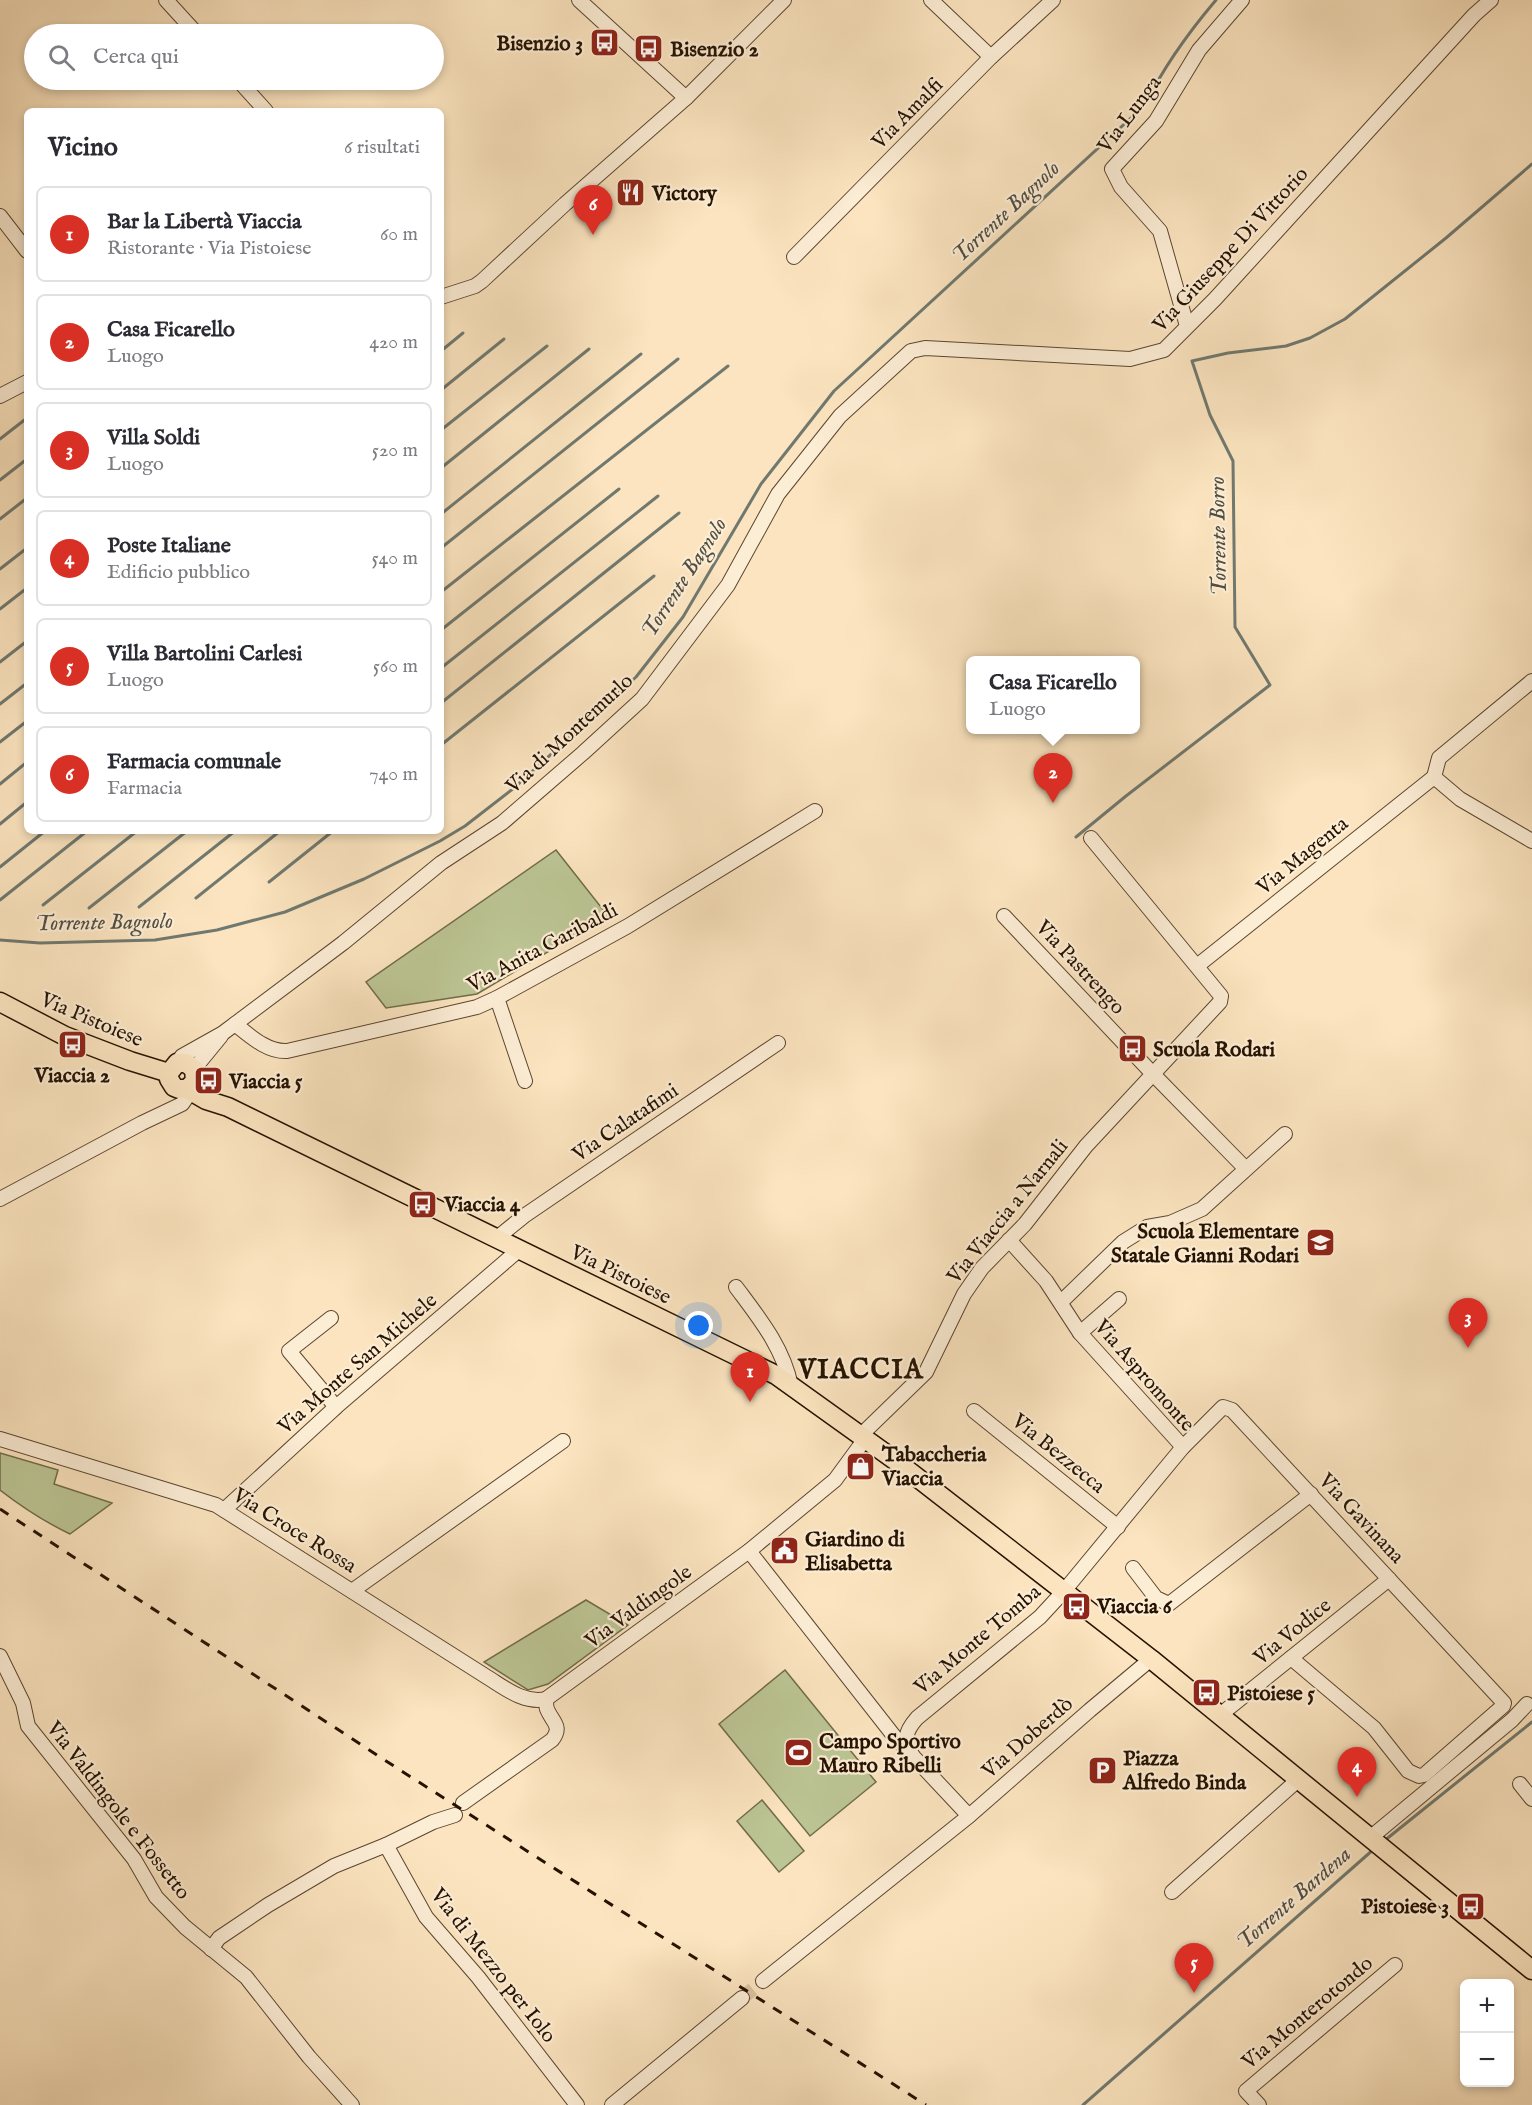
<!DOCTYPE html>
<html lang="it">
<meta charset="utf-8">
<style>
:root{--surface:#fff;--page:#f7f7f7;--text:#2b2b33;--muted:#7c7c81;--line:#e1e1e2;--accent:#d93025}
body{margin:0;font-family:"IM FELL English",serif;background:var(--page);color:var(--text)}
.controls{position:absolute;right:18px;bottom:18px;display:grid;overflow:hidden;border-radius:9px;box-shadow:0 3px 9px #0003}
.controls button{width:54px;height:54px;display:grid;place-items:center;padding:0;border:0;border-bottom:2px solid var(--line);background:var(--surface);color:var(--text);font:30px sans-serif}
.you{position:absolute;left:699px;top:1326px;width:21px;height:21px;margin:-15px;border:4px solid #fff;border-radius:50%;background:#1a73e8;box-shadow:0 0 0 9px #1a73e833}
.badge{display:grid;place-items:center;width:39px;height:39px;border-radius:50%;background:var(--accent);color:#fff;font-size:20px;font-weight:700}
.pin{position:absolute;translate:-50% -50px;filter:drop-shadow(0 2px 3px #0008)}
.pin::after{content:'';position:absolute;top:32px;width:21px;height:18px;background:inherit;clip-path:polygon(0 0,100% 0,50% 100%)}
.popup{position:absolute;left:966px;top:656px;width:174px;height:78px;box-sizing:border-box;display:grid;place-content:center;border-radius:9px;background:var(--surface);filter:drop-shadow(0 2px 4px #0005);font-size:20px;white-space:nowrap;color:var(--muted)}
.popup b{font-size:22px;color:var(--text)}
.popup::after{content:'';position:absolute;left:50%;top:100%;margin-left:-12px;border:12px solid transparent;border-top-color:var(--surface)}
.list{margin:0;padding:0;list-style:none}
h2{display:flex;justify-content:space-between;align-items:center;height:78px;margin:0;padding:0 24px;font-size:26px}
h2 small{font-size:20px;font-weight:400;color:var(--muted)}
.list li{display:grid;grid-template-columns:39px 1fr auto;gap:18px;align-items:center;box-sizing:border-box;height:96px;margin:0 12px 12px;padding:0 12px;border:2px solid var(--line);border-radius:9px}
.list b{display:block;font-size:22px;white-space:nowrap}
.list p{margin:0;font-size:20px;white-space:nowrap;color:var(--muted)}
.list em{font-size:20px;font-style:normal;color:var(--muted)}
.icon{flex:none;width:33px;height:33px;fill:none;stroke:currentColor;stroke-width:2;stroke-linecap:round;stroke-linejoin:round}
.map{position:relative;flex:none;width:1532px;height:2105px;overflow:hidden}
.search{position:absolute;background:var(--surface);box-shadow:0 3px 9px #0003;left:24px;top:24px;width:420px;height:66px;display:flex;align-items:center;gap:15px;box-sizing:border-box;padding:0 21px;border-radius:33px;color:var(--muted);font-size:22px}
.panel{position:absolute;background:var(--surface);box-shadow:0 3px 9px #0003;left:24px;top:108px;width:420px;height:726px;border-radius:9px}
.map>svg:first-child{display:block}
</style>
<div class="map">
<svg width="1532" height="2105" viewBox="0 0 1532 2105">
<rect width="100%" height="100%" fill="#fbe4bf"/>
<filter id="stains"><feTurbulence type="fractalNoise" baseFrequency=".00333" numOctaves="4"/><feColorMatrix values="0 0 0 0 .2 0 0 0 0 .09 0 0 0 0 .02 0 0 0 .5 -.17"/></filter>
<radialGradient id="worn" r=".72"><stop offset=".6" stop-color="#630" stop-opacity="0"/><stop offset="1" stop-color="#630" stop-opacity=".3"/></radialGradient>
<g fill="#bcc594" stroke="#716c4a" stroke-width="1.5">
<path d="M556 850 608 916 477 994 386 1008 366 982Z"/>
<path d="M0 1453 58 1470 54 1484 112 1503 70 1534C45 1522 22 1507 0 1490Z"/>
<path d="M586 1600 628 1625 548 1684 528 1690 484 1662Z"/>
<path d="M785 1670 876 1782 810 1836 719 1724Z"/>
<path d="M762 1800 804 1851 779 1872 737 1821Z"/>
</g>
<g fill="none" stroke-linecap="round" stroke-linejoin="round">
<g stroke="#707970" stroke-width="3">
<path d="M441 351 463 333"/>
<path d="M441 390 504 339"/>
<path d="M441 430 547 346"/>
<path d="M0 439 27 418"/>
<path d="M441 468 589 349"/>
<path d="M0 480 27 459"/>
<path d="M441 514 641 354"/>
<path d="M0 519 27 498"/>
<path d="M441 548 678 359"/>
<path d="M0 569 27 548"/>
<path d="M441 592 728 366"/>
<path d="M0 609 27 588"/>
<path d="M441 630 619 489"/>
<path d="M0 662 27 641"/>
<path d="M441 668 658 496"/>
<path d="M441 703 679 513"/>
<path d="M0 704 27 683"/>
<path d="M0 742 27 721"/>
<path d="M441 745 654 576"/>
<path d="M0 784 27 762"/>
<path d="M0 824 27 802"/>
<path d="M1076 837 1126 796 1270 685 1235 627 1233 461 1210 415 1192 361 1228 353 1286 346 1310 338 1345 319 1446 238 1532 164"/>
<path d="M0 867 45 831"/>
<path d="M269 882 333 831"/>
<path d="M196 898 280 831"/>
<path d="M0 900 87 831"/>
<path d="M43 905 137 831"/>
<path d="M139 907 235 831"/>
<path d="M89 908 187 831"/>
<path d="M0 940 40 943 155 940 217 930 285 912 364 879 440 841 465 826 514 788 636 677 683 617 761 484 834 391 1145 105C1164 66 1188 33 1216 0"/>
<path d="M1384 1841 1532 1722"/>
<path d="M1083 2105 1374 1849"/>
</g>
<path stroke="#dbc4a2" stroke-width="14" stroke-dasharray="14 7" stroke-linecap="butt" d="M742 1998 763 1981"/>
<defs>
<g id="minor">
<path d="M166 0 197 34"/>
<path d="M579 0 686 98"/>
<path d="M931 0 991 57"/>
<path d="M238 80 266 111"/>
<path d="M0 216 27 251"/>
<path d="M794 257 991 57 1053 0"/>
<path d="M441 297 475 286 482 281 565 204 686 98 784 0"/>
<path d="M1187 326 1160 231 1121 187 1112 169 1156 121 1199 50 1242 0"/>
<path d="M0 396 27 382"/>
<path d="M1434 777 1439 758 1532 681"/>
<path d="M1434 777 1460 799 1532 841"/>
<path d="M1004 916 1152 1073 1245 1168"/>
<path d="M1197 966 1434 777"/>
<path d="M497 998 525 1081"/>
<path d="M235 1024C250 1036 267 1052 287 1051L477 1007 497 998 628 926 815 811"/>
<path d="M177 1063 182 1056 223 1033 343 943 441 863 502 823 583 753 642 699 728 585 778 494 840 416 911 351 925 348 1130 359 1164 350 1215 299 1474 15 1491 0"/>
<path d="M194 1069 221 1036"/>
<path d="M0 1199 142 1123 182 1104 187 1097V1089"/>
<path d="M497 1238 524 1216 778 1043"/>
<path d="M1009 1240 1046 1281 1080 1333 1183 1447"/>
<path d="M736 1287C759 1318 783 1347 791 1386"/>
<path d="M1061 1302 1123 1242 1147 1227 1170 1223 1202 1209 1285 1134"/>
<path d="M331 1318 289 1351 336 1407"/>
<path d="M1080 1333 1119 1299"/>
<path d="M974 1411 1118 1527"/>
<path d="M860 1436 926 1372 964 1294 982 1268 1025 1224 1086 1146 1220 1002 1221 996 1091 838"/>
<path d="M0 1439 216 1505 487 1677C505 1688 524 1704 546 1699L749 1551 835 1480 865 1439"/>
<path d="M224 1510 336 1407 520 1249"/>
<path d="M749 1551 894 1736 969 1816"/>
<path d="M1133 1568 1156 1598 1169 1604 1311 1494"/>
<path d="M352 1591 563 1441"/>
<path d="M0 1656 23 1703 28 1726 134 1859 156 1897 185 1927 246 1977 309 2057 352 2105"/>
<path d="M1220 1715 1389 1579"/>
<path d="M913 1757C905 1739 903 1734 917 1718L1040 1617 1064 1591 1183 1447 1223 1407 1232 1410 1504 1703 1503 1706 1424 1775 1419 1776 1408 1771 1374 1728 1291 1658"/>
<path d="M1520 1784 1532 1799"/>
<path d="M463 1803 552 1740C563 1726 552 1722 547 1709 546 1706 546 1702 546 1699"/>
<path d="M1370 1838 1512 1720 1527 1704"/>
<path d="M386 1845 426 1917 478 1977 577 2105"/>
<path d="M1172 1892 1299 1779"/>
<path d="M211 1949 219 1938 268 1905 334 1866 386 1845 433 1822 455 1815"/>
<path d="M763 1981 969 1816 1090 1710 1151 1659"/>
<path d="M612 2105 742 1998"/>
<path d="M1259 2105 1246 2091 1395 1965"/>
</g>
<g id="major">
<path d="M0 1002 65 1036 130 1061 169 1073"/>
<path d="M187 1089 195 1081 194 1069 186 1063H177L169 1073V1079L174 1087 179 1089H187L206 1100 228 1107 776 1375 896 1461 1151 1659 1532 1970"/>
</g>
</defs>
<use href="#minor" stroke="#5b4630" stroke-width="16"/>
<use href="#major" stroke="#261200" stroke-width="21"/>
<use href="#minor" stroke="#fcedd5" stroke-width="14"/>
<use href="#major" stroke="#fbe4bf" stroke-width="18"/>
<path stroke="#261200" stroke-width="3" stroke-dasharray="10 10" stroke-linecap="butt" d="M0 1509 403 1772 926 2105"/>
</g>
<defs>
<symbol id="bus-square" viewBox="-11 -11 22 22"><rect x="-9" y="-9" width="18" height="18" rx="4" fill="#8f2418" stroke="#fcedd5"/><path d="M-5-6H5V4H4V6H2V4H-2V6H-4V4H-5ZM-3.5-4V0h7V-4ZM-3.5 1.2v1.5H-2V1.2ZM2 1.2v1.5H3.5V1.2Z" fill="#fff"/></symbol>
<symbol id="restaurant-square" viewBox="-11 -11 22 22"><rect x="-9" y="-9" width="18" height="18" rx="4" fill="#8f2418" stroke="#fcedd5"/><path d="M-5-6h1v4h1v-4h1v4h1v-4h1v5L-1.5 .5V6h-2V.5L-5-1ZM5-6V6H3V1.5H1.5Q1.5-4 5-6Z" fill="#fff"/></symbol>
<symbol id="school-square" viewBox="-11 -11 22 22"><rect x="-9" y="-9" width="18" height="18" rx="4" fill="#8f2418" stroke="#fcedd5"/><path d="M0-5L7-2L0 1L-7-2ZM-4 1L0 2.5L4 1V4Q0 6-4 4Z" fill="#fff"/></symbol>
<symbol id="shop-square" viewBox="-11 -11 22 22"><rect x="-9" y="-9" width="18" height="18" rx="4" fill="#8f2418" stroke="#fcedd5"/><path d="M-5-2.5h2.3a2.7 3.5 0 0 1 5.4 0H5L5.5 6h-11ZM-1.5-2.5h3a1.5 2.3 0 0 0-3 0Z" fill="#fff"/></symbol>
<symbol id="civic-square" viewBox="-11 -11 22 22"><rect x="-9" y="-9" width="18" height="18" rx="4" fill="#8f2418" stroke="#fcedd5"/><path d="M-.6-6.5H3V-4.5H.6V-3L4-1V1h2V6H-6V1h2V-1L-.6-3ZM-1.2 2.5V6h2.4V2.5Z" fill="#fff"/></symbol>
<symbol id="stadium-square" viewBox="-11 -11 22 22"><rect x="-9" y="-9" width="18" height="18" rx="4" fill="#8f2418" stroke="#fcedd5"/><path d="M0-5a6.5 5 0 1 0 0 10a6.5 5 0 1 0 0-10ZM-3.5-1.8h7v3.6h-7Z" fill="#fff"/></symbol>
<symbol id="parking-square" viewBox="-11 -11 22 22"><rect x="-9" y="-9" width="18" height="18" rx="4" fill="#8f2418" stroke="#fcedd5"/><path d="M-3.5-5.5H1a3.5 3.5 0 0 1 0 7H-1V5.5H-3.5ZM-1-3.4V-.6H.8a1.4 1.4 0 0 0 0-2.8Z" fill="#fff"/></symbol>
</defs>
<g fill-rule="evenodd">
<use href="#bus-square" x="588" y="26" width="33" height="33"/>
<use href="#bus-square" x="632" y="32" width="33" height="33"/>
<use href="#restaurant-square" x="614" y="176" width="33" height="33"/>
<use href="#bus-square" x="56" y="1028" width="33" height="33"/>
<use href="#bus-square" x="1116" y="1032" width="33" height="33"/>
<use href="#bus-square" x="192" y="1064" width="33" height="33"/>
<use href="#bus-square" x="406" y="1188" width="33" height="33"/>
<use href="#school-square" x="1304" y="1226" width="33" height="33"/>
<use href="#shop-square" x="844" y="1450" width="33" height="33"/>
<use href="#civic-square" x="768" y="1534" width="33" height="33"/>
<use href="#bus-square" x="1060" y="1590" width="33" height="33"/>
<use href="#bus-square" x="1190" y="1676" width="33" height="33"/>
<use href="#stadium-square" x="782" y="1736" width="33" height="33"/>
<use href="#parking-square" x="1086" y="1754" width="33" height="33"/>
<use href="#bus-square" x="1454" y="1890" width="33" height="33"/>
</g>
<g text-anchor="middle" stroke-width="4.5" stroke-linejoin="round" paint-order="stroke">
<g font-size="21" font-weight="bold" fill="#261200" stroke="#fcedd5" text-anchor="start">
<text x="583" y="50" text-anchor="end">Bisenzio 3</text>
<text x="670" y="56">Bisenzio 2</text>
<text x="652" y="200">Victory</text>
<text x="1153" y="1056">Scuola Rodari</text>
<text x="72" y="1082" text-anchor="middle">Viaccia 2</text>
<text x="229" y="1088">Viaccia 5</text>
<text x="444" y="1211">Viaccia 4</text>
<text x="1299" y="1238" text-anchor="end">Scuola Elementare<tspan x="1299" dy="24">Statale Gianni Rodari</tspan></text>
<text x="882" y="1461">Tabaccheria<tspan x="882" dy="24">Viaccia</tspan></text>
<text x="805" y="1546">Giardino di<tspan x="805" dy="24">Elisabetta</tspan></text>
<text x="1097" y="1613">Viaccia 6</text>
<text x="1227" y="1700">Pistoiese 5</text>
<text x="819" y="1748">Campo Sportivo<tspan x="819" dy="24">Mauro Ribelli</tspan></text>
<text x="1123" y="1765">Piazza<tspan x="1123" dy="24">Alfredo Binda</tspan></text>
<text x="1449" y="1913" text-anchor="end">Pistoiese 3</text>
</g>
<g font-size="21" fill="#261200" stroke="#fcedd5">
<text transform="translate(907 113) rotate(-45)" y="7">Via Amalfi</text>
<text transform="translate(1129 114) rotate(-53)" y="7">Via Lunga</text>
<text transform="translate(1230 249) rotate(-47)" y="7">Via Giuseppe Di Vittorio</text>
<text transform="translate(569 733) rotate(-43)" y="7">Via di Montemurlo</text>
<text transform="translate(1302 855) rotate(-39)" y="7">Via Magenta</text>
<text transform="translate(542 947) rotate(-28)" y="7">Via Anita Garibaldi</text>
<text transform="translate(1081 967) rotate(47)" y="7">Via Pastrengo</text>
<text transform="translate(92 1019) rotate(23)" y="7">Via Pistoiese</text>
<text transform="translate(625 1122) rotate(-34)" y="7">Via Calatafimi</text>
<text transform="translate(1007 1211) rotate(-51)" y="7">Via Viaccia a Narnali</text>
<text transform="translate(621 1274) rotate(26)" y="7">Via Pistoiese</text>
<text transform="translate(357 1363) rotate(-41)" y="7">Via Monte San Michele</text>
<text transform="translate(1145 1375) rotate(49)" y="7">Via Aspromonte</text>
<text transform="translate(1059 1453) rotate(39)" y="7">Via Bezzecca</text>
<text transform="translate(1362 1518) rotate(47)" y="7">Via Gavinana</text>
<text transform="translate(295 1530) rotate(32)" y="7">Via Croce Rossa</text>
<text transform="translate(638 1606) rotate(-36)" y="7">Via Valdingole</text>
<text transform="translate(1292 1631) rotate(-39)" y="7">Via Vodice</text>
<text transform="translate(977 1639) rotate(-40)" y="7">Via Monte Tomba</text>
<text transform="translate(1027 1737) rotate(-41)" y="7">Via Doberdò</text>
<text transform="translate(119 1810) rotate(52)" y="7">Via Valdingole e Fossetto</text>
<text transform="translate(494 1965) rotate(52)" y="7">Via di Mezzo per Iolo</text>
<text transform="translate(1307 2012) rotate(-40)" y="7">Via Monterotondo</text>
</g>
<g font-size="22" font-style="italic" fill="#514e41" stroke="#fcedd5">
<text transform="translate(1005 211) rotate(-43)" y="8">Torrente Bagnolo</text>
<text transform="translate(1217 536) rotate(-91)" y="8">Torrente Borro</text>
<text transform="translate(683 577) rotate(-57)" y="8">Torrente Bagnolo</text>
<text transform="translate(104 921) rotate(-1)" y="8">Torrente Bagnolo</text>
<text transform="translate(1293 1897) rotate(-41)" y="8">Torrente Bardena</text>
</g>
<g font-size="27" font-weight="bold" letter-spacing="1.5" fill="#261200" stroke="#fcedd5">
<text x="861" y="1378">VIACCIA</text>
</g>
</g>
<rect width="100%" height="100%" filter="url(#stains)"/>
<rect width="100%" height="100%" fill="url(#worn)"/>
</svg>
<div class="controls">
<button>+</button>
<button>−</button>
</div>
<div class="you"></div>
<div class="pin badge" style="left:750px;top:1402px">1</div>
<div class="pin badge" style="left:1053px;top:803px">2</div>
<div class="popup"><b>Casa Ficarello</b>Luogo</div>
<div class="pin badge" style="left:1468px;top:1348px">3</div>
<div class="pin badge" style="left:1357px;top:1797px">4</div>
<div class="pin badge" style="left:1194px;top:1993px">5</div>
<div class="pin badge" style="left:593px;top:235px">6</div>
<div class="search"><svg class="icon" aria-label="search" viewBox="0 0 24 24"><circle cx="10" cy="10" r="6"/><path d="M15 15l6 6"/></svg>Cerca qui</div>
<section class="panel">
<h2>Vicino<small>6 risultati</small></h2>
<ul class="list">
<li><span class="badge">1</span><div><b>Bar la Libertà Viaccia</b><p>Ristorante · Via Pistoiese</p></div><em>60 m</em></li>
<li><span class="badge">2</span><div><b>Casa Ficarello</b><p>Luogo</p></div><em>420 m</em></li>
<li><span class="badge">3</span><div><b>Villa Soldi</b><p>Luogo</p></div><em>520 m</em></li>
<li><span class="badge">4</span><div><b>Poste Italiane</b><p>Edificio pubblico</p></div><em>540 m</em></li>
<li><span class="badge">5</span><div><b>Villa Bartolini Carlesi</b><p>Luogo</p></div><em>560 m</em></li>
<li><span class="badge">6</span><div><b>Farmacia comunale</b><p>Farmacia</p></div><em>740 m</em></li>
</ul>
</section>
</div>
